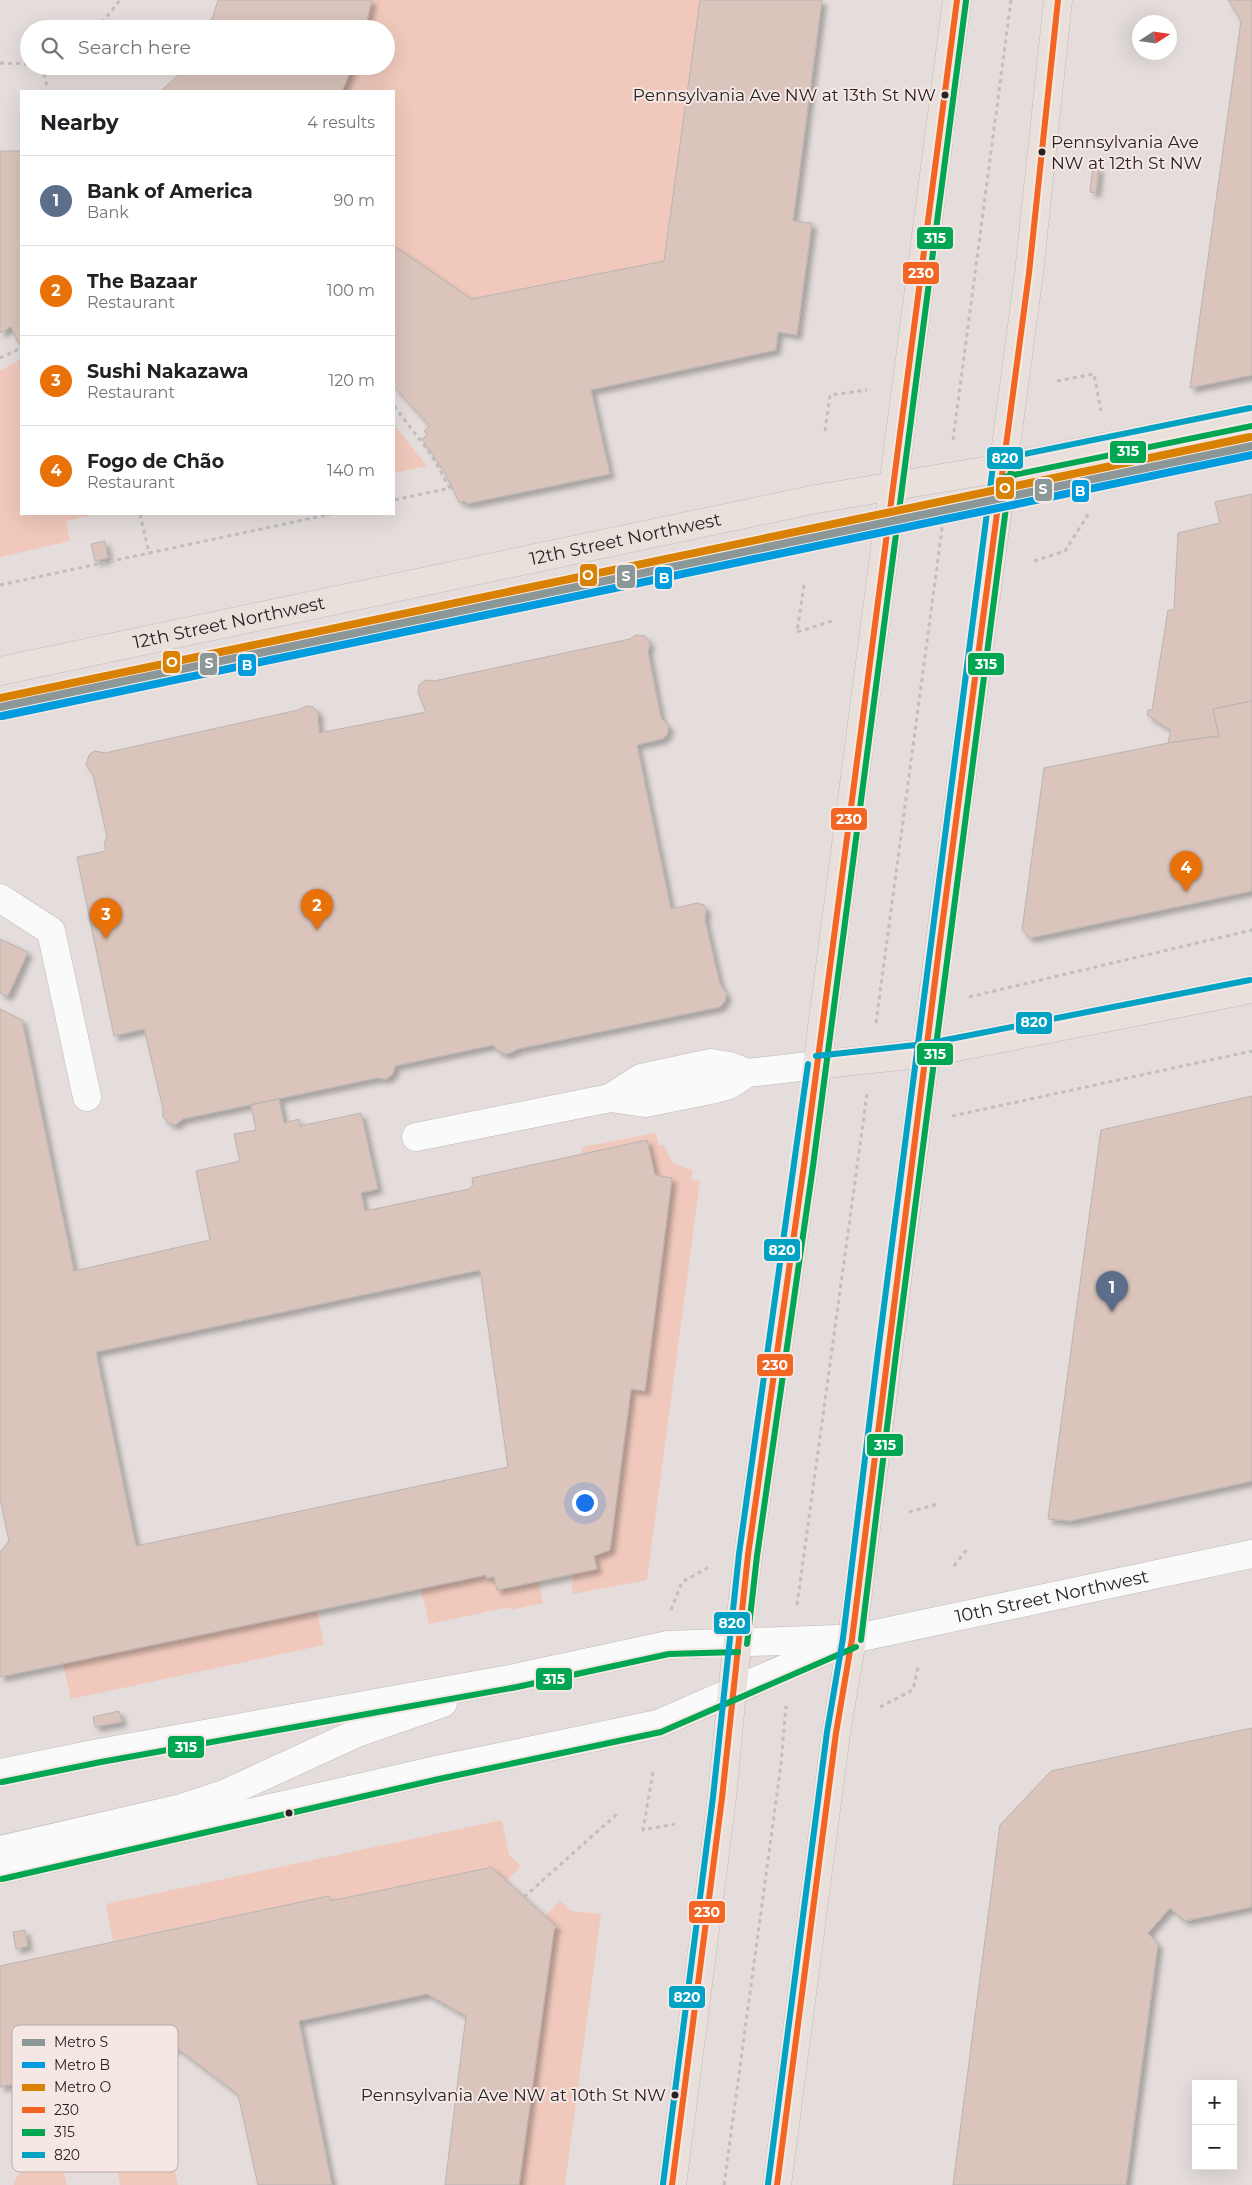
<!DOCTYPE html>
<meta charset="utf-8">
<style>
:root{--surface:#fff;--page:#f6f6f6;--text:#202124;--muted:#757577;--line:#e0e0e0;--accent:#6a6463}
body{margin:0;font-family:Montserrat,sans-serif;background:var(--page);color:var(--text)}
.controls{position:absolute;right:15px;bottom:15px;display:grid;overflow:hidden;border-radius:0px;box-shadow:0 5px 20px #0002}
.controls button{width:45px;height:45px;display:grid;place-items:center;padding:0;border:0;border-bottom:1px solid var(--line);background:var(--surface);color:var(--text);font:25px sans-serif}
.compass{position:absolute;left:1132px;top:15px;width:45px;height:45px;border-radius:50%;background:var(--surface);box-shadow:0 5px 20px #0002;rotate:78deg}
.you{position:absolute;left:584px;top:1502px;width:18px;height:18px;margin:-12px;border:4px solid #fff;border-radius:50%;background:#1a73e8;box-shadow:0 0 0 8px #1a73e833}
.badge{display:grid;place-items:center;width:32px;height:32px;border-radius:50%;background:var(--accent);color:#fff;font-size:16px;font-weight:700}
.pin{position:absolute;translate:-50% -41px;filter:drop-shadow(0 1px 2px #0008)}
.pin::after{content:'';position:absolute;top:26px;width:18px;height:15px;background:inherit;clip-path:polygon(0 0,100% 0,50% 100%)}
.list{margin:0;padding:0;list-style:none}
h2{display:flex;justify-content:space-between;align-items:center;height:65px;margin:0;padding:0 20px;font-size:21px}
h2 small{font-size:16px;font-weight:400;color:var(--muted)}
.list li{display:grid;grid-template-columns:32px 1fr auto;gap:15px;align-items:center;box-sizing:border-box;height:90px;padding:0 20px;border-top:1px solid var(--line)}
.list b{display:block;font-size:19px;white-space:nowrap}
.list p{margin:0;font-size:16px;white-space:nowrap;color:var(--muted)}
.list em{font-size:16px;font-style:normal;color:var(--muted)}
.icon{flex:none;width:28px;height:28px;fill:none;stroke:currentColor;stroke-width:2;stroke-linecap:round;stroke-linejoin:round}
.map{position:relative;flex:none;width:1252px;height:2185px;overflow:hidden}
.search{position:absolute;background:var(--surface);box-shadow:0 5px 20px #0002;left:20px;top:20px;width:375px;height:55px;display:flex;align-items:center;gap:12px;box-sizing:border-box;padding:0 18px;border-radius:28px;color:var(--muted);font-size:19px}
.panel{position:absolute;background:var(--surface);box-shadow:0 5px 20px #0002;left:20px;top:90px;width:375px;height:425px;border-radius:0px}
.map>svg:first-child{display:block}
</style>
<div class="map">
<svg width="1252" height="2185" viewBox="0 0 1252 2185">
<defs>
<filter id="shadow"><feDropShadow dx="4.5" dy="4.5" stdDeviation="2.5" flood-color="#0004"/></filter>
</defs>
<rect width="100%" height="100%" fill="#e4dddb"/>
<g fill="#f0c9bc">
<path d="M372 0H700L664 261 471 299 394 246V91H342L353 66H386V29H365Z"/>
<path d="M21 359V514H96L66 521 70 541 0 557V371Z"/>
<path d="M394 425 396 427 427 466 394 473Z"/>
<path d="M656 1133 659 1146 664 1145C671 1163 674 1165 693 1170L691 1179 700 1181 647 1580 573 1594 571 1583H574L572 1574 594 1556 603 1553 631 1389 645 1390 672 1178 655 1175 646 1140 582 1154V1147Z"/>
<path d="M486 1575 487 1578 494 1577 497 1590 539 1581 543 1603 511 1610 510 1607 429 1624 421 1589Z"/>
<path d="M317 1610 324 1645 71 1699 63 1664Z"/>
<path d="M502 1820 509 1855 521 1866 507 1881 490 1866 488 1868 330 1901 329 1896 113 1941 106 1904Z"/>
<path d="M560 1901 571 1911 601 1914 565 2185H519L554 1930 557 1927 545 1916Z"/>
<path d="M136 2143C169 2142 172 2157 178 2185H120L113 2148Z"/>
<path d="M61 2160 67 2185H14C15 2166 47 2163 61 2160Z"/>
</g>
<g fill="#dac4bc" stroke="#b9b4b2" fill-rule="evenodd" filter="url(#shadow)">
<path d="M218 0H372L365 29H206L213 16Z"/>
<path d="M700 0H822L793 221 812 223 797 335 778 332 776 350 591 390 610 474 466 504 465 501 459 502 445 473 422 439 427 435 424 431 430 426 394 387V246L471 299 664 261Z"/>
<path d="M1228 0H1252V375L1190 388 1241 21Z"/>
<path d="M184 66H353L342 91H161L177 76Z"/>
<path d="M0 151H21V342L18 343 11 327 0 333Z"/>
<path d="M1093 167 1099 168 1096 193 1090 192Z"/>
<path d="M1252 494V701L1213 709 1219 736 1168 743 1171 730 1147 715 1148 710H1152L1168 610H1174L1178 533 1220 523 1215 502Z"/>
<path d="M105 541 108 558 95 561 91 544Z"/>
<path d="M636 635 645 636 650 644 648 652 661 718 669 726 667 735 662 739 637 745 671 909 697 903 704 905 706 910 705 920 720 984 727 994 725 1001 720 1007 518 1049 510 1053 505 1054 498 1051 493 1045 395 1066 393 1074 386 1079 377 1078 183 1119 175 1125 169 1123 163 1117V1108L144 1029 114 1036 77 857 106 851 104 844 107 837 93 774 86 765 89 755 94 751 105 753 298 710 307 706 313 707 318 712 319 733 426 712 418 692 419 685 425 680 434 681 630 639Z"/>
<path d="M1252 701V891L1030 938 1022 930 1044 768 1168 743 1219 736 1213 709Z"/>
<path d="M0 939 28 952 8 996 0 993Z"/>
<path d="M0 1009 22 1020 74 1271 210 1240 196 1171 240 1161 234 1134 256 1130 251 1105 279 1099 284 1123 299 1119 300 1126 361 1113 378 1189 361 1193 365 1211 469 1189 473 1185 472 1178 647 1140 655 1175 672 1178 645 1391 631 1389 610 1550 594 1556 597 1569 497 1590 494 1577 486 1578V1575L0 1677V1552L9 1541 0 1498ZM480 1270 508 1467 136 1546 96 1352Z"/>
<path d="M1252 1096V1481L1070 1521 1048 1519 1101 1130Z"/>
<path d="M119 1711 122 1722 95 1727 93 1717Z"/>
<path d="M1252 1728V1907L1185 1921 1170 1908 1148 1933 1158 1944 1126 2185H953L1000 1825 1051 1771Z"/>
<path d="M490 1866 557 1927 554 1930 519 2185H445L466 2016 427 1994 299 2021 332 2185H258L238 2094 177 2048 0 2087V1966L329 1896 330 1901 488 1868Z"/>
<path d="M25 1930 28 1946 16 1949 13 1932Z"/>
</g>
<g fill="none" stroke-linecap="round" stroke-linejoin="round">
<defs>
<g id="minor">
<path d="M0 898 51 931 87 1097"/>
<path d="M747 1073 730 1066 711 1063 641 1078 610 1098 645 1103 715 1089 729 1085 747 1073 817 1065"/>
<path d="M416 1137 610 1098"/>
<path d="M0 1773 99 1753 515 1678 668 1645 838 1639"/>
<path d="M0 1850 178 1809 224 1794 357 1733 443 1703"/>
<path id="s1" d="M0 1870 437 1770 658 1724 852 1639 1252 1554"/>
</g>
<g id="major">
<path id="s2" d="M0 671 816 499 1002 468 1252 417"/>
<path d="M817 1065 926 1053 1252 989"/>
<path d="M672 2185 722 1798 732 1691 748 1555 804 1165 957 0"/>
<path d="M777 2185 836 1733 852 1639 940 941 1029 273 1058 0"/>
</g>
</defs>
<use href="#minor" stroke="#bfbab9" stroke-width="29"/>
<use href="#major" stroke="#bebbba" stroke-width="29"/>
<g stroke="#c1bebe" stroke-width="3" stroke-dasharray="4 4" stroke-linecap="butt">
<path d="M97 29 120 0"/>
<path d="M0 63 29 64"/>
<path d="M42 66 48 91"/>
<path d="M0 358 21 348"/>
<path d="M1057 381 1094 374 1101 411"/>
<path d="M394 406 430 453 450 488 394 500"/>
<path d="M825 431 830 395 867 390"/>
<path d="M953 440 1011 0"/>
<path d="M140 514 149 553 331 514"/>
<path d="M1034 561 1065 551 1089 513"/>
<path d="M0 585 149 553"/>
<path d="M804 585 797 632 832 621"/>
<path d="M969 997 1252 930"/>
<path d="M876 1023 944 514"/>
<path d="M952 1116 1252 1051"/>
<path d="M909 1512 938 1504"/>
<path d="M954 1566 968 1548"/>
<path d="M797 1605 867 1094"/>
<path d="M671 1610 682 1582 711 1566"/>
<path d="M880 1707 913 1690 918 1667"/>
<path d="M653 1772 643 1830 675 1824"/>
<path d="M524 1897 617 1814"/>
<path d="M724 2185 781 1764 786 1706"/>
</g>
<use href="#minor" stroke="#fbfafa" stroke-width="28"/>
<use href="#major" stroke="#e9e0dc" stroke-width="28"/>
<defs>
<g id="bus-1">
<path d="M672 2185 722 1798 748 1555 804 1165 957 0"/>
<path d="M777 2185 836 1733 852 1639 940 941 1029 273 1058 0"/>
</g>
<g id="bus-2">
<path d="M1004 477 1252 426"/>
<path d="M861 1640 896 1354 1011 469"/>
<path d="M747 1644 757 1556 813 1166 966 1"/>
<path d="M2 1782 101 1762 517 1687 669 1654 738 1652"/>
<path d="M2 1879 439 1779 661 1732 856 1647"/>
</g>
<g id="bus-3">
<path d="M816 1056 925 1044 1250 980"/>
<path d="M663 2184 713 1797 739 1554 808 1064"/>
<path d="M768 2184 827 1732 843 1638 878 1352 993 466 1000 459 1250 408"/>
</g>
</defs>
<use href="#bus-1" stroke="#f5e8e4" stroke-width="10"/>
<use href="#bus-2" stroke="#f5e8e4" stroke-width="10"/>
<use href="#bus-3" stroke="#f5e8e4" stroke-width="10"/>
<use href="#bus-1" stroke="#f26522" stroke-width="6"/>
<use href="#bus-2" stroke="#00a651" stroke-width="6"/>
<use href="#bus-3" stroke="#02a2c5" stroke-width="6"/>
<defs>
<path id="metro-1" d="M0 707 1252 446"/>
<path id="metro-2" d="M2 716 1252 455"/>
<path id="metro-3" d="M0 698 1250 437"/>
</defs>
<use href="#metro-1" stroke="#f5e8e4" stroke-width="11"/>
<use href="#metro-2" stroke="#f5e8e4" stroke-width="11"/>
<use href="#metro-3" stroke="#f5e8e4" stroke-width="11"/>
<use href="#metro-1" stroke="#8c9797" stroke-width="8"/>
<use href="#metro-2" stroke="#009cde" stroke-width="8"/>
<use href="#metro-3" stroke="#d98103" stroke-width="8"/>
</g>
<g fill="#282322" stroke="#f5e8e4" stroke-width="2">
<circle cx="945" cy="95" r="4.5"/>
<circle cx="1042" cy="152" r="4.5"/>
<circle cx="289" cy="1813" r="4.5"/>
<circle cx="675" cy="2095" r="4.5"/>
</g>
<g text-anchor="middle" stroke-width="4" stroke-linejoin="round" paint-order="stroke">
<g font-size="17" fill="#282322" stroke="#f5e8e4" text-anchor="end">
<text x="936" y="101">Pennsylvania Ave NW at 13th St NW</text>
<text x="1051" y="148" text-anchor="start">Pennsylvania Ave<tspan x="1051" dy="21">NW at 12th St NW</tspan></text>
<text x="666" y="2101">Pennsylvania Ave NW at 10th St NW</text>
</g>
<g font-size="18" fill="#282322" stroke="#f5e8e4">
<text dy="6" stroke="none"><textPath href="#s2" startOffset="639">12th Street Northwest</textPath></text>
<text dy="6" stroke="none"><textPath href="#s2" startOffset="234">12th Street Northwest</textPath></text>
<text dy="6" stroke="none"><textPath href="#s1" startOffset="1090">10th Street Northwest</textPath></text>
</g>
</g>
<rect x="12" y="2025" width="166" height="147" rx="8" fill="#f5e8e4" stroke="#b8adaa" stroke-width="1"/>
<rect x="22" y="2039" width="23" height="7" fill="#8c9797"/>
<rect x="22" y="2062" width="23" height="6" fill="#009cde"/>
<rect x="22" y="2084" width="23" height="7" fill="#d98103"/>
<rect x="22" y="2107" width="23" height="6" fill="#f26522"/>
<rect x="22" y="2129" width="23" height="7" fill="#00a651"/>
<rect x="22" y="2152" width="23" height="6" fill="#02a2c5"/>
<g font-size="14" fill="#282322">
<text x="54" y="2047">Metro S</text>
<text x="54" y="2070">Metro B</text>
<text x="54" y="2092">Metro O</text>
<text x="54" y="2115">230</text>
<text x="54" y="2137">315</text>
<text x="54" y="2160">820</text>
</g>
<g stroke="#f5e8e4" stroke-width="2">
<rect x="916" y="226" width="38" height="24" rx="5" fill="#00a651"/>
<rect x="902" y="261" width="38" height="24" rx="5" fill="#f26522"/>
<rect x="1109" y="440" width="38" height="24" rx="5" fill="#00a651"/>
<rect x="986" y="446" width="38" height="24" rx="5" fill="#02a2c5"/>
<rect x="995" y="476" width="20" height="24" rx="5" fill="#d98103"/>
<rect x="1034" y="478" width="19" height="24" rx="5" fill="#8c9797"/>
<rect x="1071" y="479" width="19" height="24" rx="5" fill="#009cde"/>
<rect x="579" y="563" width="19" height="24" rx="5" fill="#d98103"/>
<rect x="616" y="564" width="20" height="25" rx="5" fill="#8c9797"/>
<rect x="654" y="566" width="19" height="24" rx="5" fill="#009cde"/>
<rect x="162" y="650" width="19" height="24" rx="5" fill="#d98103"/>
<rect x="199" y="652" width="19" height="24" rx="5" fill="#8c9797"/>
<rect x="967" y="652" width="38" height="24" rx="5" fill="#00a651"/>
<rect x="237" y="653" width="20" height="24" rx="5" fill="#009cde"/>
<rect x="830" y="807" width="38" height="24" rx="5" fill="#f26522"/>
<rect x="1015" y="1011" width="38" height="24" rx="5" fill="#02a2c5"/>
<rect x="916" y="1042" width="38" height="24" rx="5" fill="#00a651"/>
<rect x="763" y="1238" width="38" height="24" rx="5" fill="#02a2c5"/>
<rect x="756" y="1353" width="38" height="24" rx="5" fill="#f26522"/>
<rect x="866" y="1433" width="38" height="24" rx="5" fill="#00a651"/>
<rect x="713" y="1611" width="38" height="24" rx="5" fill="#02a2c5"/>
<rect x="535" y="1667" width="38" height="24" rx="5" fill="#00a651"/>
<rect x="167" y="1735" width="38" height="24" rx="5" fill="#00a651"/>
<rect x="688" y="1900" width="38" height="24" rx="5" fill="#f26522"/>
<rect x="668" y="1985" width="38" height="24" rx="5" fill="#02a2c5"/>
</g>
<g font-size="14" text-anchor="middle" font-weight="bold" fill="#fff">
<text x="935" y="243">315</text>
<text x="921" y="278">230</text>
<text x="1128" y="456">315</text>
<text x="1005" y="463">820</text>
<text x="1005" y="493">O</text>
<text x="1043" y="494">S</text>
<text x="1080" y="496">B</text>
<text x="588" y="580">O</text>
<text x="626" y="581">S</text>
<text x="664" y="583">B</text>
<text x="172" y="667">O</text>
<text x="209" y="668">S</text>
<text x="986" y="669">315</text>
<text x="247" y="670">B</text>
<text x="849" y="824">230</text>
<text x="1034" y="1027">820</text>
<text x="935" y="1059">315</text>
<text x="782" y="1255">820</text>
<text x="775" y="1370">230</text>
<text x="885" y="1450">315</text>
<text x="732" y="1628">820</text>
<text x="554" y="1684">315</text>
<text x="186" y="1752">315</text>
<text x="707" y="1917">230</text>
<text x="687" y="2002">820</text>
</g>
</svg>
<div class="controls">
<button>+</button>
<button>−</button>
</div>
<svg class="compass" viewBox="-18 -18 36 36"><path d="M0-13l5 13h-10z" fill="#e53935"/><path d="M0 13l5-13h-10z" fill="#757577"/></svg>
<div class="you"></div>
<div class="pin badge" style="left:1112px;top:1312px;background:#5c6f8a">1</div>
<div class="pin badge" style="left:317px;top:930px;background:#e8710a">2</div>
<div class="pin badge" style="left:106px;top:939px;background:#e8710a">3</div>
<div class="pin badge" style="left:1186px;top:892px;background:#e8710a">4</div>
<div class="search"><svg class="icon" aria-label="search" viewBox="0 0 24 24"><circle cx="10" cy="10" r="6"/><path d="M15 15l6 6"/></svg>Search here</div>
<section class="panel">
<h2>Nearby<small>4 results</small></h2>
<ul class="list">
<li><span class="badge" style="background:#5c6f8a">1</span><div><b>Bank of America</b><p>Bank</p></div><em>90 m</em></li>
<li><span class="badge" style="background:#e8710a">2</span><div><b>The Bazaar</b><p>Restaurant</p></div><em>100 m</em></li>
<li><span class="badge" style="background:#e8710a">3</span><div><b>Sushi Nakazawa</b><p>Restaurant</p></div><em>120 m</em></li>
<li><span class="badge" style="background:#e8710a">4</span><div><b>Fogo de Chão</b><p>Restaurant</p></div><em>140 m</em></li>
</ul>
</section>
</div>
